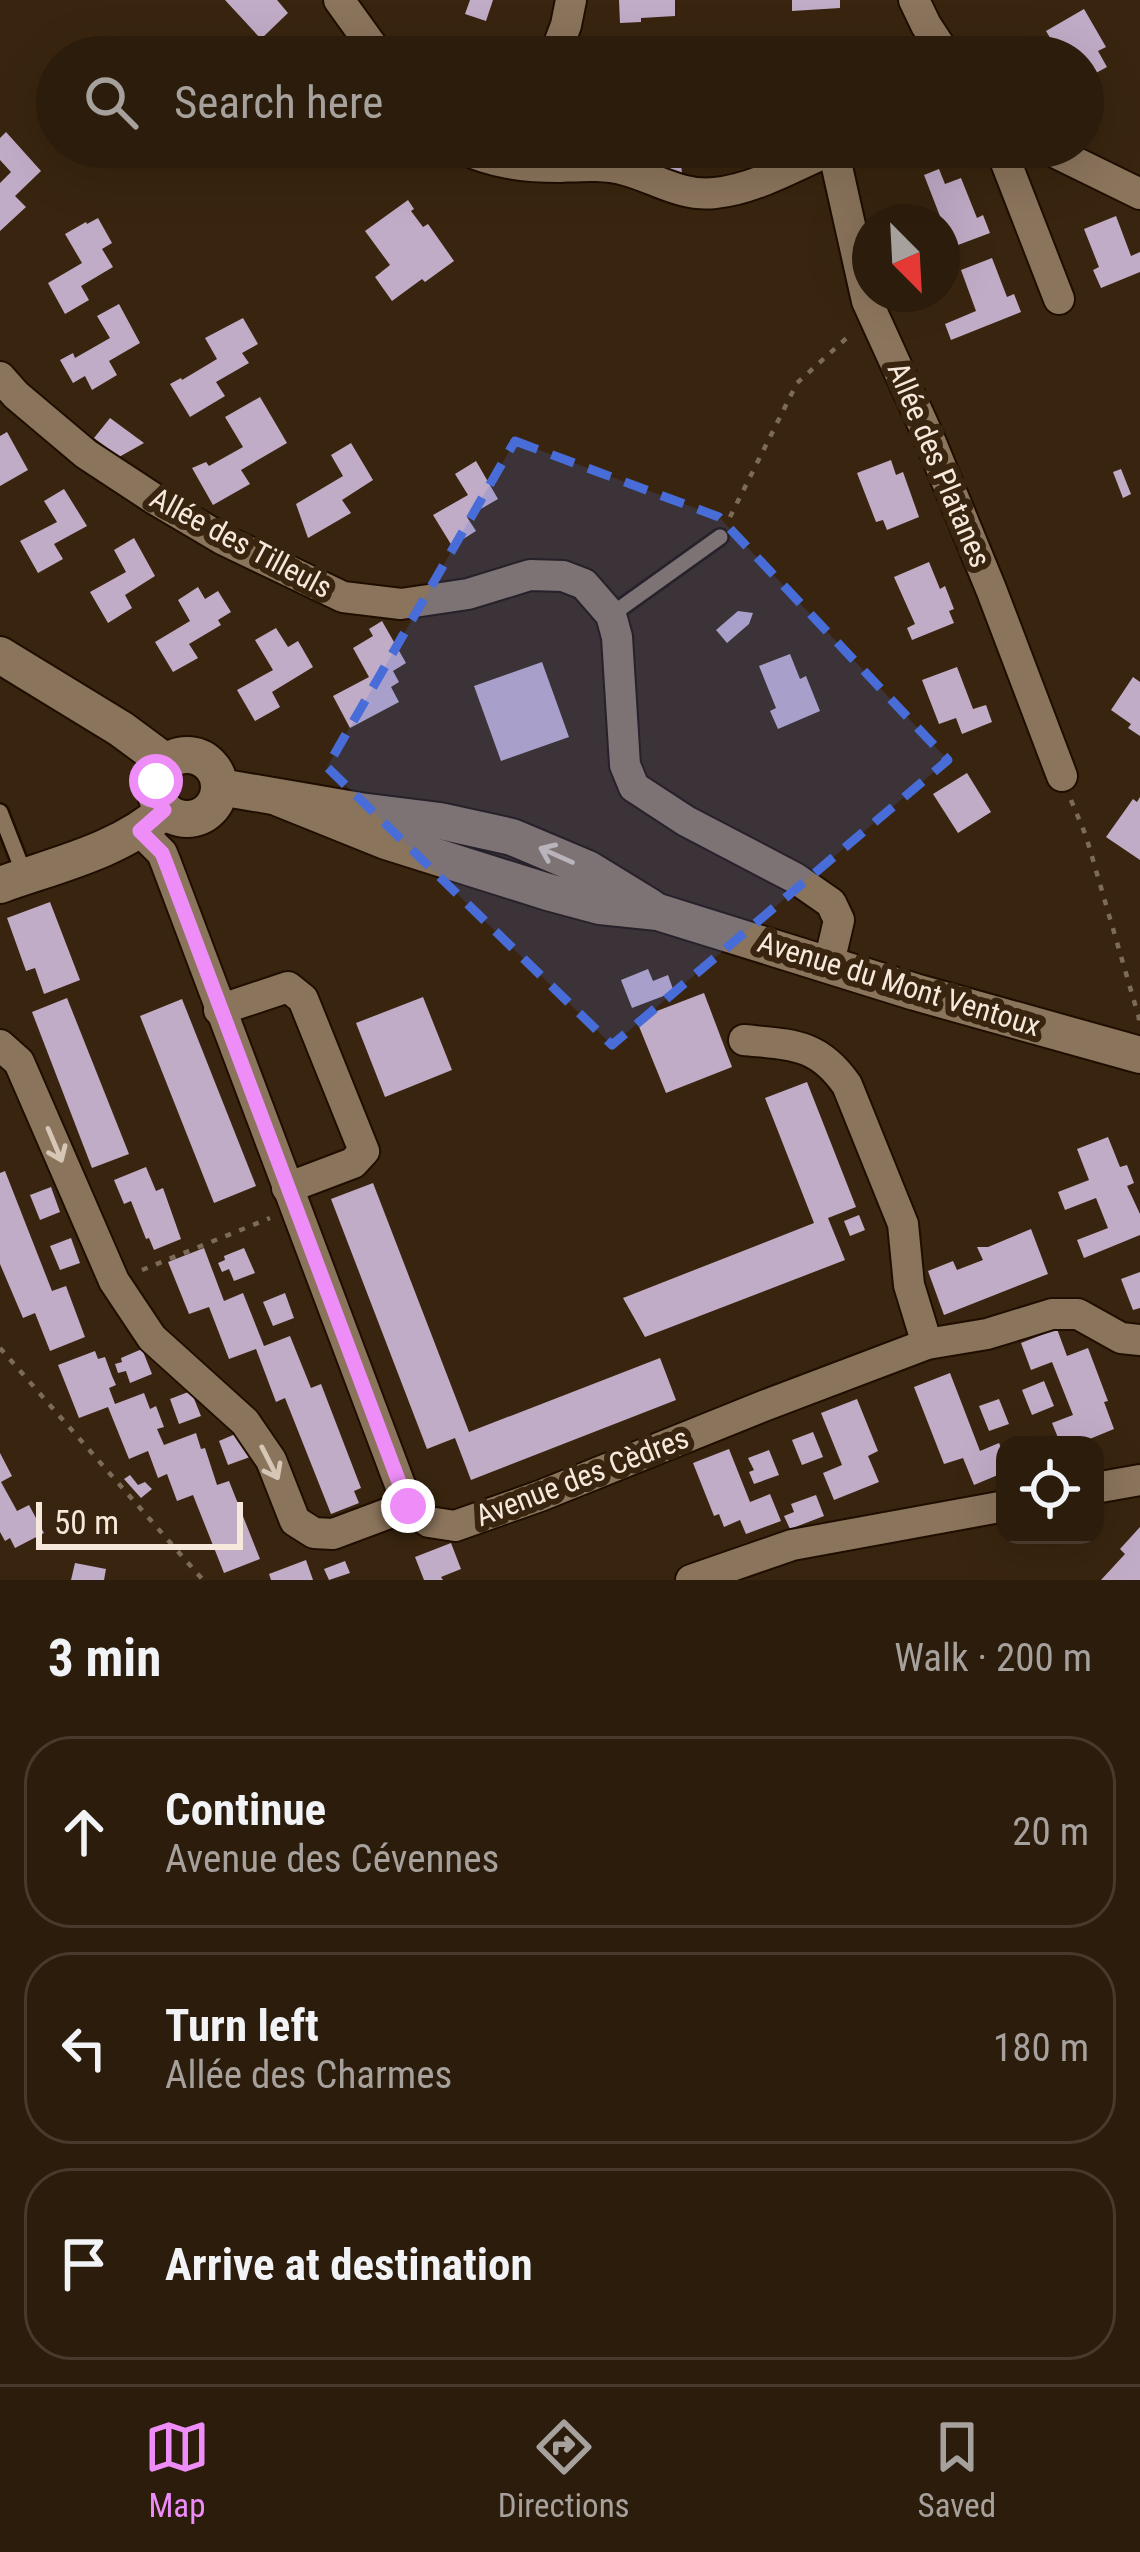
<!DOCTYPE html>
<meta charset="utf-8">
<style>
:root{--surface:#2b1c0b;--page:#332514;--text:#f1f3f6;--muted:#a6a19d;--line:#473a2c;--accent:#ee8cf8}
body{margin:0;font-family:"Roboto Condensed",sans-serif;background:var(--page);color:var(--text)}
.controls{position:absolute;right:36px;bottom:36px;display:grid;overflow:hidden;border-radius:24px;box-shadow:0 12px 48px #0002}
.controls button{width:108px;height:108px;display:grid;place-items:center;padding:0;border:0;border-bottom:3px solid var(--line);background:var(--surface);color:var(--text);font:60px sans-serif}
.compass{position:absolute;left:852px;top:204px;width:108px;height:108px;border-radius:50%;background:var(--surface);box-shadow:0 12px 48px #0002;rotate:156deg}
.scale{position:absolute;left:36px;bottom:30px;width:207px;box-sizing:border-box;padding-left:12px;border:6px solid #f6e9dc;border-top:0;font-size:33px;line-height:42px;white-space:nowrap;color:#f6e9dc;-webkit-text-stroke:9px #39250f;paint-order:stroke}
.stop{position:absolute;width:36px;height:36px;margin:-27px;border:9px solid #ee8cf8;border-radius:50%;background:#fff}
.stop.end{background:#ee8cf8;border-color:#fff;box-shadow:0 3px 12px #0008}
.list{margin:0;padding:0;list-style:none}
h2{display:flex;justify-content:space-between;align-items:center;height:156px;margin:0;padding:0 48px;font-size:51px}
h2 small{font-size:39px;font-weight:400;color:var(--muted)}
.list li{display:grid;grid-template-columns:78px 1fr auto;gap:36px;align-items:center;box-sizing:border-box;height:192px;margin:0 24px 24px;padding:0 24px;border:3px solid var(--line);border-radius:48px}
.list b{display:block;font-size:45px;white-space:nowrap}
.list p{margin:0;font-size:39px;white-space:nowrap;color:var(--muted)}
.list em{font-size:39px;font-style:normal;color:var(--muted)}
.icon{flex:none;width:66px;height:66px;fill:none;stroke:currentColor;stroke-width:2;stroke-linecap:round;stroke-linejoin:round}
.map{position:relative;flex:none;width:1140px;height:1580px;overflow:hidden}
.search{position:absolute;background:var(--surface);box-shadow:0 12px 48px #0002;left:36px;right:36px;top:36px;height:132px;display:flex;align-items:center;gap:30px;box-sizing:border-box;padding:0 42px;border-radius:66px;color:var(--muted);font-size:45px}
.sheet{height:804px;background:var(--surface)}
nav{display:flex;justify-content:space-around;align-items:center;box-sizing:border-box;height:168px;border-top:3px solid var(--line);background:var(--surface);font-size:33px;color:var(--muted)}
nav a{display:grid;justify-items:center;gap:6px}
nav .on{color:var(--accent)}
.map>svg:first-child{display:block}
</style>
<div class="map">
<svg width="1140" height="1580" viewBox="0 0 1140 1580">
<rect width="100%" height="100%" fill="#39250f"/>
<g fill="#c1acc8">
<path d="M225 0H277L288 13 261 39Z"/>
<path d="M470 0H493L486 21 465 14Z"/>
<path d="M619 0H675V16L641 18V22L620 23Z"/>
<path d="M792 0H840V8L792 11Z"/>
<path d="M1084 9 1106 47 1098 51 1107 67 1083 80V57H1047L1058 51 1046 31Z"/>
<path d="M798 38 799 57H783L782 39Z"/>
<path d="M885 38 888 57H861L858 42Z"/>
<path d="M6 132 41 171 15 196 26 207 0 231V183L11 172 0 160V138Z"/>
<path d="M653 147 680 152 682 174 655 164Z"/>
<path d="M939 169 945 184 961 178 977 218 983 215 990 233 942 251V231L945 229 924 175Z"/>
<path d="M408 200 414 209 411 211 423 227 428 224 454 261 425 282 422 279 392 301 375 277 390 265 365 231Z"/>
<path d="M1116 216 1131 256 1140 252V272L1101 288 1093 270 1099 267 1084 229Z"/>
<path d="M98 218 112 243 102 249 113 267 81 286 89 300 65 314 48 283 82 263 65 234 86 222 87 224Z"/>
<path d="M992 258 1007 297 1014 294 1021 312 951 340 945 324 976 311 961 270Z"/>
<path d="M119 304 140 343 109 361 117 375 92 390 85 376 73 383 60 360 73 353 75 358 110 338 97 316Z"/>
<path d="M243 318 258 344 242 353 249 363 216 382 225 396 190 417 170 384 181 378 182 380 217 359 205 338Z"/>
<path d="M260 397 287 443 241 470 250 484 213 505 192 468 206 462 209 466 243 447 225 417Z"/>
<path d="M110 418 144 443 119 457 94 438Z"/>
<path d="M7 432 28 470 0 486V436Z"/>
<path d="M351 443 373 480 342 500 351 513 308 538 296 504 343 476 331 455Z"/>
<path d="M891 460 896 475 903 472 919 517 887 530 883 520 876 522 857 473Z"/>
<path d="M476 461 498 499 467 517 476 531 452 546 433 515 468 495 455 474Z"/>
<path d="M1121 469 1131 494 1123 498 1113 472Z"/>
<path d="M64 489 87 526 54 544 63 559 38 573 20 541 57 522 44 501Z"/>
<path d="M134 538 155 576 125 595 132 608 108 623 90 592 126 572 114 550Z"/>
<path d="M929 562 940 589 945 586 954 609 949 611 954 623 912 640 907 628 915 624 894 577Z"/>
<path d="M198 587 205 599 218 591 231 612 218 620 221 625 189 644 198 658 173 672 155 642 190 621 178 600Z"/>
<path d="M738 611 753 613 749 624 727 643 716 630Z"/>
<path d="M382 621 406 663 393 671 399 682 391 687 399 702 350 728 333 696 369 677 353 648 373 636 369 629Z"/>
<path d="M276 628 288 647 298 641 313 667 272 692 280 707 255 721 237 690 273 670 255 640Z"/>
<path d="M790 654 800 679 806 676 820 711 778 729 770 711 776 708 759 666Z"/>
<path d="M542 662 569 737 501 761 474 686Z"/>
<path d="M957 667 973 709 986 705 992 722 962 734 956 718 939 724 922 680Z"/>
<path d="M1133 677 1140 682V736L1128 728 1131 724 1111 710Z"/>
<path d="M967 773 991 812 958 833 933 794Z"/>
<path d="M1140 797V860L1106 837 1133 799 1137 802Z"/>
<path d="M50 902 80 980 44 994 35 968 26 971 7 918Z"/>
<path d="M648 969 653 981 668 975 674 992 632 1008 621 980Z"/>
<path d="M704 993 732 1067 666 1093 636 1019Z"/>
<path d="M423 997 452 1070 385 1097 356 1023Z"/>
<path d="M67 998 129 1154 92 1168 32 1012Z"/>
<path d="M182 999 256 1186 214 1203 140 1016Z"/>
<path d="M807 1082 856 1207 828 1218 845 1260 645 1337 623 1298 814 1223 765 1098Z"/>
<path d="M1108 1137 1120 1167 1127 1165 1134 1183 1127 1186 1140 1214V1235L1084 1258 1077 1240 1108 1228 1096 1198 1065 1210 1058 1192 1089 1180 1077 1149Z"/>
<path d="M146 1167 156 1191 163 1188 181 1239 154 1250 149 1238 146 1239 131 1201 124 1204 114 1180Z"/>
<path d="M5 1171 52 1291 66 1286 85 1337 50 1351 35 1313 23 1318 0 1264V1173Z"/>
<path d="M373 1183 469 1432 660 1358 676 1400 471 1480 455 1438 427 1449 331 1199Z"/>
<path d="M51 1187 60 1212 40 1220 30 1195Z"/>
<path d="M859 1215 865 1230 850 1236 844 1221Z"/>
<path d="M1031 1229 1048 1274 944 1315 928 1271 953 1261 957 1270 983 1260 977 1247H988Z"/>
<path d="M71 1238 80 1263 60 1270 50 1246Z"/>
<path d="M204 1248 224 1301 243 1293 264 1346 290 1336 311 1388 321 1384 361 1488 354 1491 359 1503 331 1514 285 1398 276 1402 256 1349 229 1359 209 1307 189 1314 168 1262Z"/>
<path d="M244 1248 255 1273 234 1281 229 1269 222 1272 218 1263 225 1260 224 1256Z"/>
<path d="M1140 1272V1308L1133 1310 1121 1279Z"/>
<path d="M285 1293 294 1318 273 1326 263 1302Z"/>
<path d="M1057 1329 1067 1356 1088 1348 1108 1401 1104 1402 1114 1429 1075 1445H1061L1052 1423 1073 1415 1052 1362 1031 1370 1021 1343Z"/>
<path d="M142 1349 152 1374 130 1383 126 1371 118 1373 115 1364 122 1362 121 1358Z"/>
<path d="M95 1351 98 1359 105 1357 112 1376 116 1385 109 1388 115 1404 144 1393 150 1409 156 1406 164 1427 157 1429 164 1445 196 1433 201 1449 205 1448 217 1485 229 1481 260 1559 224 1573 193 1495 177 1501 167 1474 158 1478 148 1451 129 1459 108 1407 79 1418 58 1365Z"/>
<path d="M950 1373 980 1451 999 1443 1005 1457V1472L974 1485 963 1458 944 1464 914 1387Z"/>
<path d="M1044 1381 1054 1406 1032 1415 1022 1390Z"/>
<path d="M191 1391 201 1416 179 1424 170 1399Z"/>
<path d="M857 1399 878 1451 868 1456 879 1482 834 1500 823 1473 842 1465 821 1413Z"/>
<path d="M999 1399 1009 1424 989 1431 979 1406Z"/>
<path d="M240 1432 250 1457 228 1465 219 1441Z"/>
<path d="M813 1432 823 1457 802 1465 792 1440Z"/>
<path d="M729 1449 750 1502 770 1494 781 1521 746 1534 740 1520 724 1527 719 1514 714 1516 693 1463Z"/>
<path d="M769 1450 779 1475 754 1484 749 1472 754 1470 748 1458Z"/>
<path d="M0 1453 12 1476 1 1482 17 1511 29 1505 44 1533 15 1548 10 1538 5 1541 0 1532Z"/>
<path d="M130 1475 138 1485 145 1482 152 1489 141 1498 124 1479Z"/>
<path d="M816 1495 824 1516 790 1529 784 1516 794 1512 791 1504Z"/>
<path d="M1140 1527V1580H1101L1125 1554 1120 1549Z"/>
<path d="M451 1543 461 1569 441 1577 443 1580H424L415 1557Z"/>
<path d="M306 1560 313 1580H271L269 1574Z"/>
<path d="M345 1561 350 1573 329 1580 324 1569Z"/>
<path d="M75 1563 106 1569 104 1580H71Z"/>
</g>
<g fill="none" stroke-linecap="round" stroke-linejoin="round">
<defs>
<g id="service">
<path d="M611 615 720 537"/>
<path d="M0 812 25 876"/>
</g>
<g id="minor">
<path d="M339 0 380 57"/>
<path d="M914 0 926 25 947 57"/>
<path d="M554 57 566 25 571 0"/>
<path d="M459 147C492 163 524 167 560 167 582 166 604 164 625 170 655 178 682 197 715 193 757 189 799 163 838 147"/>
<path d="M1000 147 1059 299"/>
<path d="M1044 147 1140 194"/>
<path d="M833 149 867 301 927 433 991 589 1062 776"/>
<path d="M0 377 16 395 86 454 153 498 224 540 343 597 401 604 468 594 530 575 563 576 584 584 611 615 617 637 625 765 634 787 686 821 795 878 831 903 839 920 829 963"/>
<path d="M140 831 162 853 166 863 408 1506"/>
<path d="M219 1010 288 987 303 999 364 1151 353 1163 287 1188"/>
<path d="M744 1040C792 1045 818 1043 847 1085L903 1224 909 1285 927 1344"/>
<path d="M0 1045 19 1062 114 1281 152 1338 245 1422 271 1460 295 1521 314 1533 333 1534 408 1506"/>
<path d="M1095 1488 1140 1480"/>
<path d="M408 1506 429 1522 455 1526 540 1496 766 1405 927 1344 987 1334 1052 1314H1078L1121 1338 1140 1340"/>
<path d="M691 1580 792 1545 1005 1506"/>
</g>
<g id="tertiary">
<path d="M0 655 121 729 167 763"/>
<circle cx="187" cy="787" r="32"/>
<path d="M220 787 360 811 440 821 512 837 588 869 650 907"/>
<path d="M279 798 386 841 548 892 600 906 658 912 915 992 1140 1055"/>
<path d="M0 885C55 865 120 851 165 810"/>
</g>
</defs>
<use href="#service" stroke="#1f0e00" stroke-width="20"/>
<use href="#minor" stroke="#1f0e00" stroke-width="34"/>
<use href="#tertiary" stroke="#1f0e00" stroke-width="40"/>
<g stroke="#7d6b59" stroke-width="4.5" stroke-dasharray="6 9" stroke-linecap="butt">
<path d="M730 517 797 383 851 334"/>
<path d="M1071 800 1086 836 1139 1018 1138 1024"/>
<path d="M142 1270 270 1218"/>
<path d="M0 1348 203 1580"/>
</g>
<use href="#service" stroke="#8b745c" stroke-width="15"/>
<use href="#minor" stroke="#8b745c" stroke-width="30"/>
<use href="#tertiary" stroke="#8b745c" stroke-width="36"/>
</g>
<defs><path id="oneway-shaft" d="M-6 0H5M1.5-3L5.5 0L1.5 3" fill="none" stroke-width="1.6" stroke-linecap="round" stroke-linejoin="round" transform="scale(3)"/></defs>
<g stroke="#d6c6b6">
<use href="#oneway-shaft" transform="translate(556 855) rotate(-156)"/>
<use href="#oneway-shaft" transform="translate(55 1145) rotate(67)"/>
<use href="#oneway-shaft" transform="translate(270 1463) rotate(63)"/>
</g>
<g fill="none" stroke-linecap="round" stroke-linejoin="round">
<path stroke="#ee8cf8" stroke-width="15" d="M156 781 158 802 164 810 140 831 162 853 166 863 408 1506"/>
</g>
<path fill="#486dd9" fill-opacity="0.2" stroke="#486dd9" stroke-width="9" stroke-dasharray="24 15" stroke-linejoin="round" d="M515 441 719 517 948 760 612 1045 327 767Z"/>
<g text-anchor="middle" stroke-width="12" stroke-linejoin="round" paint-order="stroke">
<g font-size="30" fill="#f6e9dc" stroke="#39250f">
<text transform="translate(939 465) rotate(67)" y="10">Allée des Platanes</text>
<text transform="translate(241 543) rotate(28)" y="10">Allée des Tilleuls</text>
<text transform="translate(899 984) rotate(17)" y="10">Avenue du Mont Ventoux</text>
<text transform="translate(582 1477) rotate(-21)" y="10">Avenue des Cèdres</text>
</g>
</g>
</svg>
<div class="controls">
<button><svg class="icon" aria-label="locate" viewBox="0 0 24 24"><circle cx="12" cy="12" r="6"/><path d="M12 2v4M12 18v4M2 12h4M18 12h4"/></svg></button>
</div>
<svg class="compass" viewBox="-18 -18 36 36"><path d="M0-13l5 13h-10z" fill="#e53935"/><path d="M0 13l5-13h-10z" fill="#a6a19d"/></svg>
<div class="scale">50 m</div>
<div class="stop" style="left:156px;top:781px"></div>
<div class="stop end" style="left:408px;top:1506px"></div>
<div class="search"><svg class="icon" aria-label="search" viewBox="0 0 24 24"><circle cx="10" cy="10" r="6"/><path d="M15 15l6 6"/></svg>Search here</div>
</div>
<section class="sheet">
<h2>3 min<small>Walk · 200 m</small></h2>
<ul class="list">
<li><svg class="icon" aria-label="ahead" viewBox="0 0 24 24"><path d="M12 20V5M6 11l6-6 6 6"/></svg><div><b>Continue</b><p>Avenue des Cévennes</p></div><em>20 m</em></li>
<li><svg class="icon" aria-label="left" viewBox="0 0 24 24"><path d="M17 20v-9H6M10 6l-5 5 5 5"/></svg><div><b>Turn left</b><p>Allée des Charmes</p></div><em>180 m</em></li>
<li><svg class="icon" aria-label="arrive" viewBox="0 0 24 24"><path d="M6 21V4h12l-3 4 3 4H6"/></svg><div><b>Arrive at destination</b></div></li>
</ul>
</section>
<nav>
<a class="on"><svg class="icon" aria-label="map" viewBox="0 0 24 24"><path d="M3 6l6-2 6 2 6-2v14l-6 2-6-2-6 2zM9 4v14M15 6v14"/></svg>Map</a>
<a><svg class="icon" aria-label="directions" viewBox="0 0 24 24"><path d="M12 3l9 9-9 9-9-9zM9 14v-3h6M13 9l2 2-2 2"/></svg>Directions</a>
<a><svg class="icon" aria-label="saved" viewBox="0 0 24 24"><path d="M7 4h10v16l-5-4-5 4z"/></svg>Saved</a>
</nav>
